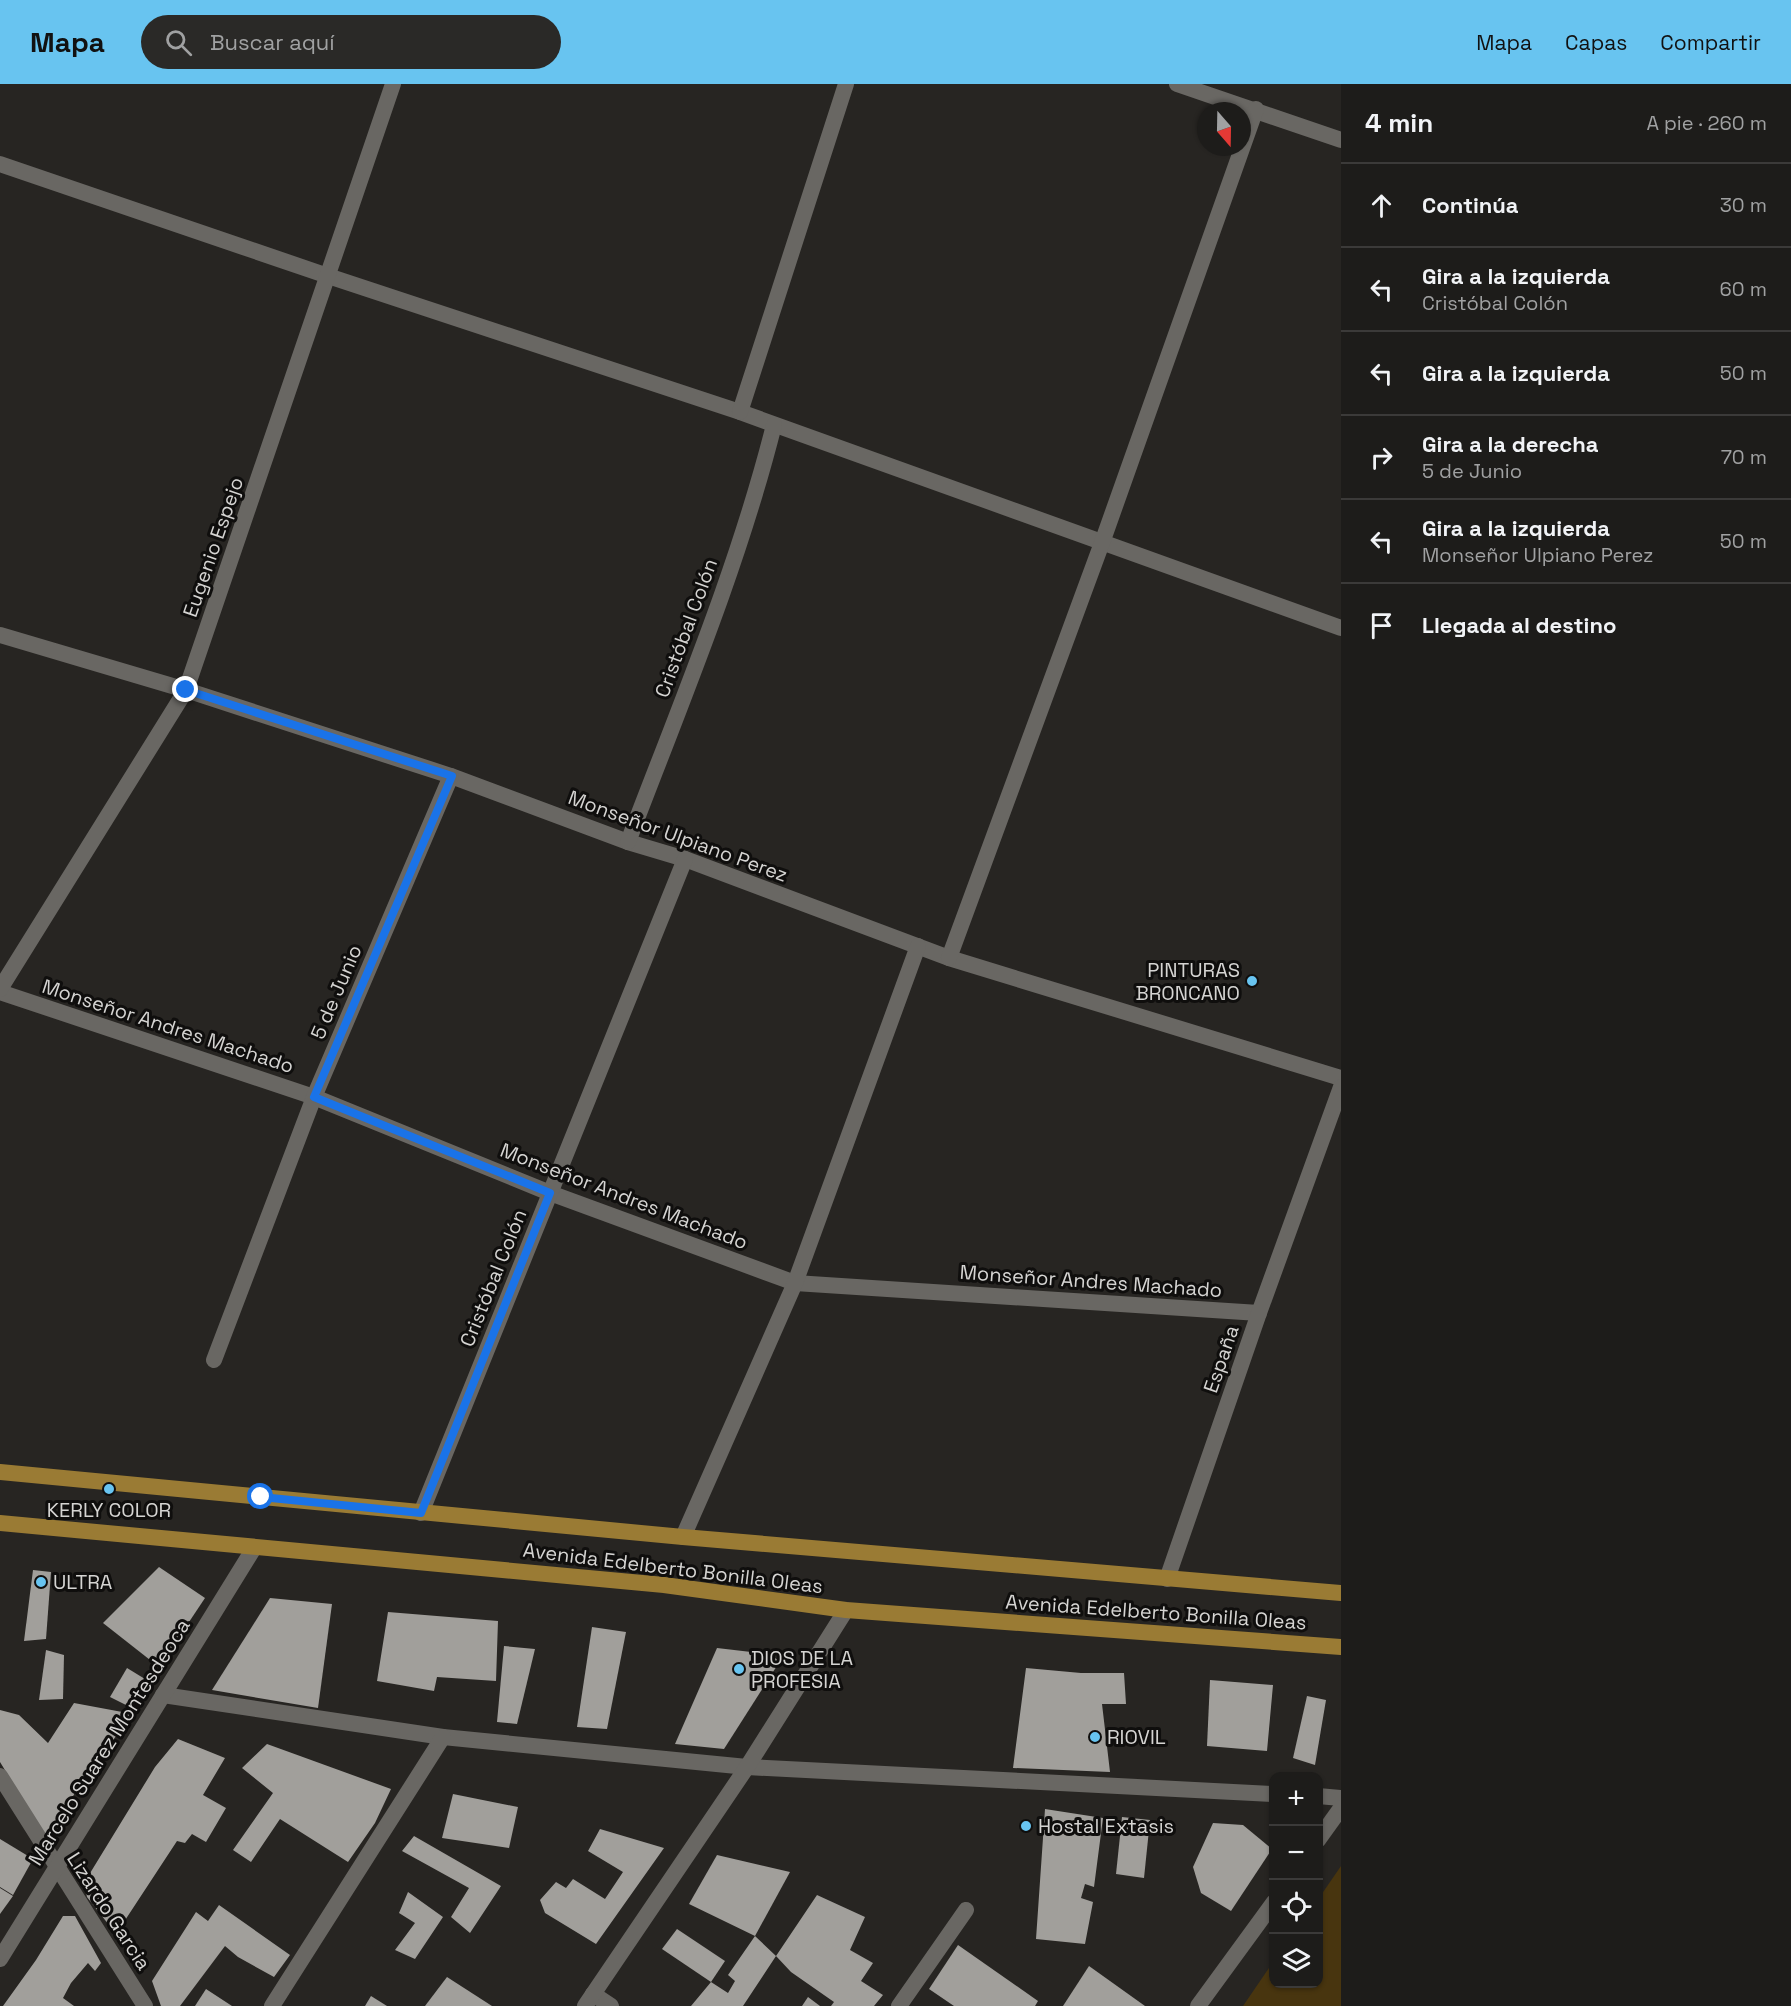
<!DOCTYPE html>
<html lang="es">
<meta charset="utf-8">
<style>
:root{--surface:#1d1c1a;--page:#2a2927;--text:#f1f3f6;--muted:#a0a1a2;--line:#3b3a39;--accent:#68c4f0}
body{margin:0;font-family:"Space Grotesk",sans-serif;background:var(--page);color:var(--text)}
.controls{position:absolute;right:18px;bottom:18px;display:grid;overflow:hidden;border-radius:12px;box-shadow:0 2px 4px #0004}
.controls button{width:54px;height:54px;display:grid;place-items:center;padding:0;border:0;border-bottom:2px solid var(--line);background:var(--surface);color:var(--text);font:30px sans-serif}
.compass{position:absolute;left:1197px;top:18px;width:54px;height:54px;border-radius:50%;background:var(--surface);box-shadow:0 2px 4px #0004;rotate:160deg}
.stop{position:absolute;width:18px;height:18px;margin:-14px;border:4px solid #1a73e8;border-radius:50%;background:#fff}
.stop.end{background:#1a73e8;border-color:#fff;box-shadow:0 2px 6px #0008}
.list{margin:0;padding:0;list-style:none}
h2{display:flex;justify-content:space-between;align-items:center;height:78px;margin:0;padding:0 24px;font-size:26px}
h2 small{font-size:20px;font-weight:400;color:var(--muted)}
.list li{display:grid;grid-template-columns:39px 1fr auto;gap:18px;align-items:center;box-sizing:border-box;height:84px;padding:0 24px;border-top:2px solid var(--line)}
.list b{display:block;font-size:22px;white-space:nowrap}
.list p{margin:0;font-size:20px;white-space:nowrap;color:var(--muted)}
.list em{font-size:20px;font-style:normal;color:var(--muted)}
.icon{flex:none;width:33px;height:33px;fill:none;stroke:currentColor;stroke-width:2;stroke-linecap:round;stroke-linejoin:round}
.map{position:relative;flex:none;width:1341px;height:1922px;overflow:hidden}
header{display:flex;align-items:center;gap:36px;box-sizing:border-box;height:84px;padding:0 30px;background:var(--accent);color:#111}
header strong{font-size:28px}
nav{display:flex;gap:33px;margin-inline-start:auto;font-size:21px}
.search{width:420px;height:54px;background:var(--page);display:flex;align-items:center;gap:15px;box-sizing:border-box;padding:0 21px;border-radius:33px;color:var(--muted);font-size:22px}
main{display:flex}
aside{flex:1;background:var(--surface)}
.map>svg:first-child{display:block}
</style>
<header>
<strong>Mapa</strong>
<div class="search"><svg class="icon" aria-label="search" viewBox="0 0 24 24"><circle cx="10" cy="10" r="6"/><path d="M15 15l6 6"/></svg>Buscar aquí</div>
<nav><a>Mapa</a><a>Capas</a><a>Compartir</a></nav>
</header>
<main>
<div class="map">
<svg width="1341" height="1922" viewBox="0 0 1341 1922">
<rect width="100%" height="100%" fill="#272522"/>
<path fill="#48350f" d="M1341 1782V1922H1243L1273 1878 1274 1900H1318L1319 1814Z"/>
<g fill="#a19f9b">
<path d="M159 1483 205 1514 159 1583 103 1539Z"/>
<path d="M33 1486 51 1488 46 1555 24 1557Z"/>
<path d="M270 1514 332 1520 318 1624 212 1606Z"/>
<path d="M388 1528 498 1537 496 1597 437 1593 434 1607 377 1597Z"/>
<path d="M592 1543 626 1548 607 1645 577 1643Z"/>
<path d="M504 1562 535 1565 517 1640 497 1638Z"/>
<path d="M717 1564 768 1570 780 1577 724 1665 675 1660Z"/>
<path d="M46 1566 64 1571 63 1615 39 1616Z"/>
<path d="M127 1584 145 1595 128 1622 110 1613Z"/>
<path d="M1026 1584 1081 1589H1124L1126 1620H1102L1110 1688 1013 1684Z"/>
<path d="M1210 1596 1273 1601 1267 1667 1207 1662Z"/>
<path d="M1307 1612 1326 1616 1315 1681 1293 1674Z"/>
<path d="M74 1619 133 1630 84 1694 47 1755 0 1678V1626L19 1631 48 1659Z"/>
<path d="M178 1655 225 1674 203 1711 226 1724 206 1758 192 1750 185 1759 177 1757 116 1850 87 1813 84 1799 155 1683Z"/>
<path d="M267 1660 391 1705 375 1739 348 1778 280 1735 251 1778 233 1766 273 1709 242 1684Z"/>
<path d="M453 1710 518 1723 509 1764 442 1754Z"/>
<path d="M1045 1725 1103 1734 1094 1803 1085 1800 1081 1814 1093 1818 1085 1860 1036 1855Z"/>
<path d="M1122 1733 1150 1736 1144 1794 1116 1790Z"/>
<path d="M1213 1739 1243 1741 1272 1765 1231 1827 1201 1809 1193 1783Z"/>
<path d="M600 1745 664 1764 596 1860 545 1829 540 1816 556 1798 566 1804 573 1795 605 1815 623 1788 588 1767Z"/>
<path d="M414 1752 501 1802 470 1849 451 1833 469 1804 402 1767Z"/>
<path d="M0 1755 33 1775 13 1811 0 1803Z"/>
<path d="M717 1771 790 1788 755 1852 689 1820Z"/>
<path d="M0 1804 13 1812 0 1830Z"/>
<path d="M408 1808 443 1833 415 1875 395 1866 415 1839 399 1829Z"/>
<path d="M817 1811 865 1833 850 1866 873 1879 861 1897 883 1911 874 1922H831L834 1918 791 1888 776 1872 743 1922H691L711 1898 728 1909 735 1897 728 1891 755 1852 776 1872Z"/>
<path d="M219 1821 290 1871 274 1893 238 1873 225 1862 180 1922H161L152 1897 196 1828 208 1837Z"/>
<path d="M63 1832H75L101 1879 95 1887 88 1879 71 1899 63 1914 74 1922H3L36 1876Z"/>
<path d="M677 1845 725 1877 711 1898 662 1865Z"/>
<path d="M958 1861 1038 1917 1035 1922H954L929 1905Z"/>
<path d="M1089 1882 1145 1922H1063Z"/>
<path d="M447 1893 492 1922H425Z"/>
<path d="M206 1905 232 1922H195Z"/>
<path d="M371 1912 387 1922H365Z"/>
<path d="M808 1913 820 1922H802Z"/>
</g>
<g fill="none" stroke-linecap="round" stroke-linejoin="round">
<g stroke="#696763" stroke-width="16">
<path d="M1177 0 1341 56"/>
<path d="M0 80 328 192 740 328 1341 544"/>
<path d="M740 328 846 0"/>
<path d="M0 551 186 606 451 692 628 758 685 775 949 874 1341 994"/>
<path d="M628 758C680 621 738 484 774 341"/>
<path d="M949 874 1103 456 1256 25"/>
<path d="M0 908 314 1013 550 1109 795 1199 1259 1229"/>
<path d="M214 1276 314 1013 451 692"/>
<path d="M421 1429 685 775"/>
<path d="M683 1453 795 1199 918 862"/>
<path d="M1167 1495 1259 1229 1341 1003"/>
<path d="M163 1611 443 1653 747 1683 1274 1710"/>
<path d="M0 1692 145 1922"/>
<path d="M1318 1712 1341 1714"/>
<path d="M1318 1756 1341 1724"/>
<path d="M0 1875 254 1464"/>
<path d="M593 1910 611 1922"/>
<path d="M272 1922 443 1653"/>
<path d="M585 1922 747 1683 846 1526"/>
<path d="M899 1922 966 1826"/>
<path d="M1198 1922 1274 1818"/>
</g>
<path stroke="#696763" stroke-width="16" d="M0 905 186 606 393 0"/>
<g stroke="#9a7b34" stroke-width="16">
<path d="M0 1388 683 1453 1341 1509"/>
<path d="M0 1439 664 1501 846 1526 1341 1563"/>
</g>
</g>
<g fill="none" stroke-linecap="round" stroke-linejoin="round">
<path stroke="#1a73e8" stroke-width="8" d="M186 606 452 692 314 1013 550 1109 421 1429 261 1413"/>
</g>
<g fill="#68c4f0" stroke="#0f0e0d" stroke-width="2">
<circle cx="1252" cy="897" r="6"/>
<circle cx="109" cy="1405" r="6"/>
<circle cx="41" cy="1498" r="6"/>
<circle cx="739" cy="1585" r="6"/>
<circle cx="1095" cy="1653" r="6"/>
<circle cx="1026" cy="1742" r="6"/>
</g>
<g text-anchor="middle" stroke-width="6" stroke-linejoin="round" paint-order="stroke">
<g font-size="20" fill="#d5d4d2" stroke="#0f0e0d">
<text transform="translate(213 463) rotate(-71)" y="7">Eugenio Espejo</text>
<text transform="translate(686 544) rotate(-70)" y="7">Cristóbal Colón</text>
<text transform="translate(678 752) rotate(20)" y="7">Monseñor Ulpiano Perez</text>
<text transform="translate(336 908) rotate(-67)" y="7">5 de Junio</text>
<text transform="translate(168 942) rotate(18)" y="7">Monseñor Andres Machado</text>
<text transform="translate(624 1112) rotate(21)" y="7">Monseñor Andres Machado</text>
<text transform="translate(493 1194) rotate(-68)" y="7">Cristóbal Colón</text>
<text transform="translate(1091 1197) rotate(4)" y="7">Monseñor Andres Machado</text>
<text transform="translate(1221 1275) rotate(-71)" y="7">España</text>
<text transform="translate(673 1484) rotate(7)" y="7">Avenida Edelberto Bonilla Oleas</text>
<text transform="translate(1156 1528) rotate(4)" y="7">Avenida Edelberto Bonilla Oleas</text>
<text transform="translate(109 1658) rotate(-58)" y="7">Marcelo Suarez Montesdeoca</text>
<text transform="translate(109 1827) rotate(57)" y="7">Lizardo Garcia</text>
</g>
<g font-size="20" fill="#d5d4d2" stroke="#0f0e0d" text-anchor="start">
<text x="1240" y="893" text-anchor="end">PINTURAS<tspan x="1240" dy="23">BRONCANO</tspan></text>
<text x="109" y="1433" text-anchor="middle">KERLY COLOR</text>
<text x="53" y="1505">ULTRA</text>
<text x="751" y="1581">DIOS DE LA<tspan x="751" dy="23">PROFESIA</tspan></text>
<text x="1107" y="1660">RIOVIL</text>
<text x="1038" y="1749">Hostal Extasis</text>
</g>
</g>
</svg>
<div class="controls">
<button>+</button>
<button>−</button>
<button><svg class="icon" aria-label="locate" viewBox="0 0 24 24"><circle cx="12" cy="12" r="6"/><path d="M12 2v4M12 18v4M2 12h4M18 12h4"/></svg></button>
<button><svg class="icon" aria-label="layers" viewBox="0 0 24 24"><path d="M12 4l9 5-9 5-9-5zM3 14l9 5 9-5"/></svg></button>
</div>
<svg class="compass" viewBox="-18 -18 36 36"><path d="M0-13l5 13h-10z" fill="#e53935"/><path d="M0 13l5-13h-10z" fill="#a0a1a2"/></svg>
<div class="stop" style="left:261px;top:1413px"></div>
<div class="stop end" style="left:186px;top:606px"></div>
</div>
<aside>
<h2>4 min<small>A pie · 260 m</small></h2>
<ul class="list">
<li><svg class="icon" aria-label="ahead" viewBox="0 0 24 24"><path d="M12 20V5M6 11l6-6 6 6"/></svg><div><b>Continúa</b></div><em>30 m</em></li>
<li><svg class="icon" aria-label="left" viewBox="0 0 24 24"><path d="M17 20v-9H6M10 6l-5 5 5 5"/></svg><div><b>Gira a la izquierda</b><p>Cristóbal Colón</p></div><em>60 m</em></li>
<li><svg class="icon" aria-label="left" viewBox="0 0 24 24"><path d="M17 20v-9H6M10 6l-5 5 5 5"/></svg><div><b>Gira a la izquierda</b></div><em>50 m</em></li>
<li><svg class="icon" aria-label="right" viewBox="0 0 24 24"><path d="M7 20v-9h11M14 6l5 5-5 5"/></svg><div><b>Gira a la derecha</b><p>5 de Junio</p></div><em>70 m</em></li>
<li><svg class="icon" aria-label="left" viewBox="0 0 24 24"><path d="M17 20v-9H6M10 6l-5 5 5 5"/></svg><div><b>Gira a la izquierda</b><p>Monseñor Ulpiano Perez</p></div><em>50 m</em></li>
<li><svg class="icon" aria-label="arrive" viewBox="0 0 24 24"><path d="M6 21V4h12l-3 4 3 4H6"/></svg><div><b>Llegada al destino</b></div></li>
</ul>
</aside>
</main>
